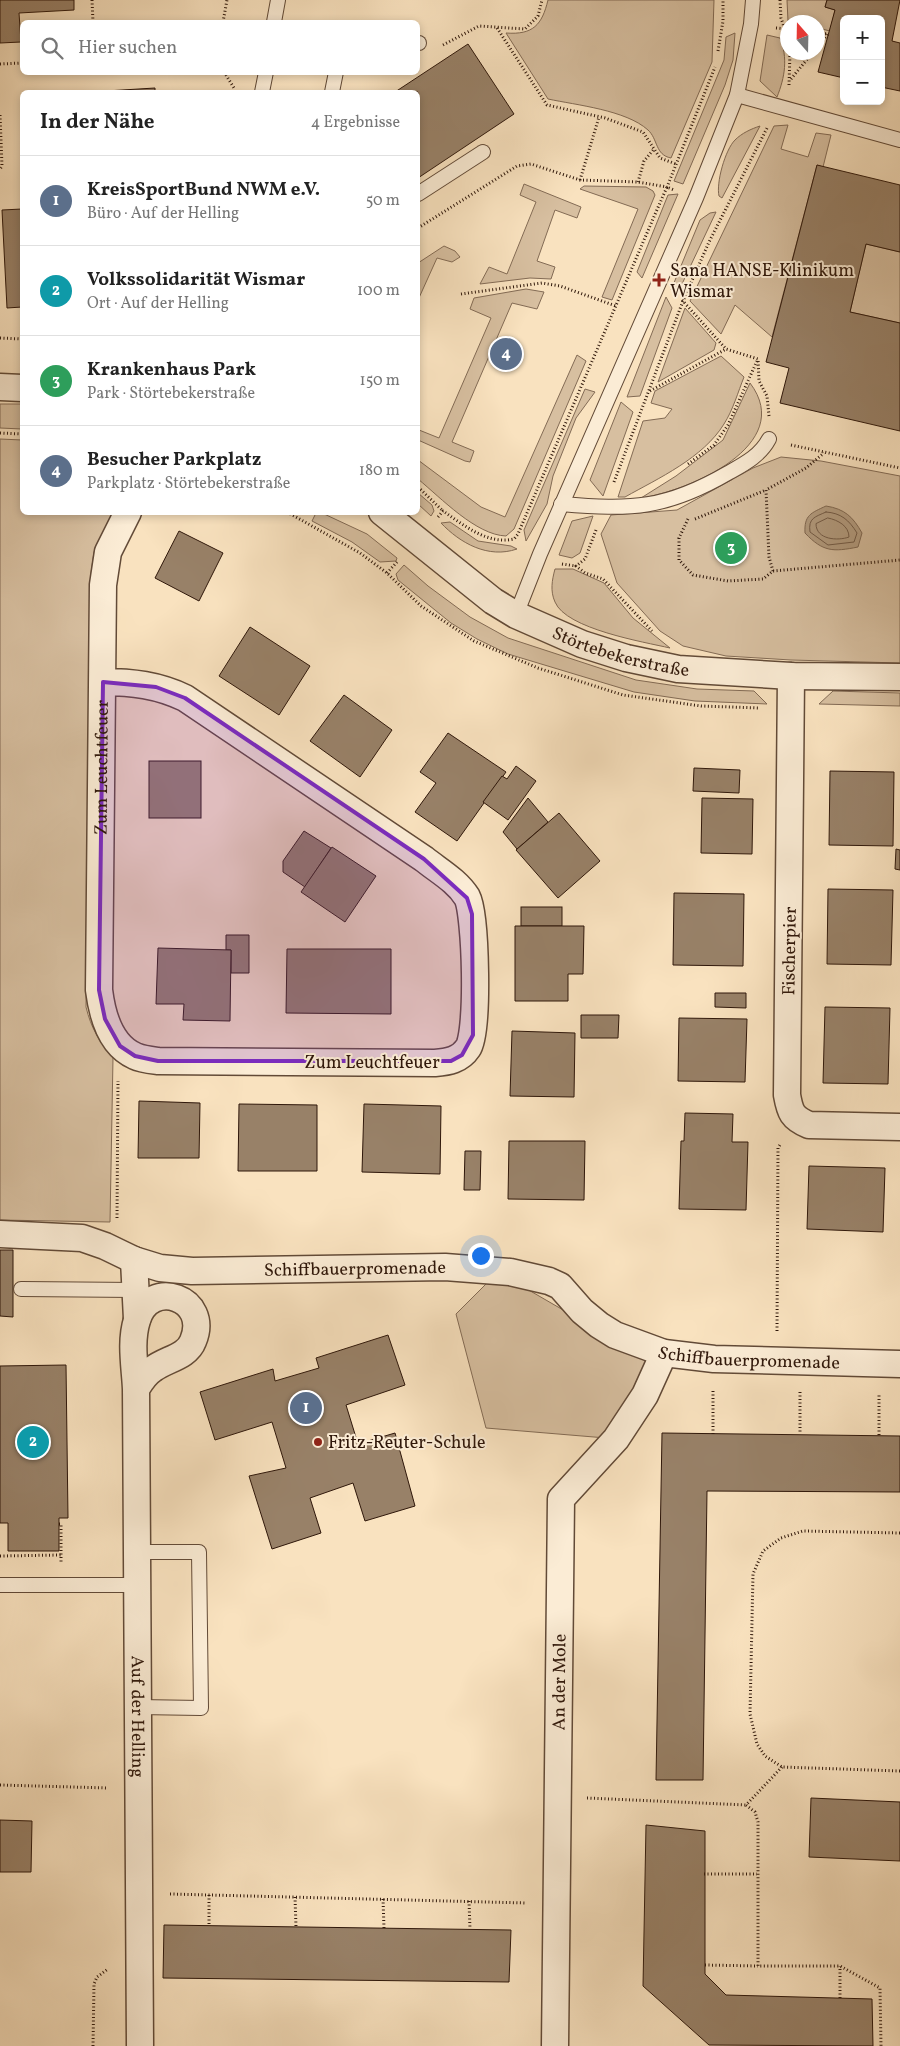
<!DOCTYPE html>
<html lang="de">
<meta charset="utf-8">
<style>
:root{--surface:#fff;--page:#f6f6f6;--text:#222;--muted:#767676;--line:#e0e0e0;--accent:#8f2418}
body{margin:0;font-family:Vollkorn,serif;background:var(--page);color:var(--text)}
.controls{position:absolute;right:15px;top:15px;display:grid;overflow:hidden;border-radius:8px;box-shadow:0 2px 8px #0003}
.controls button{width:45px;height:45px;display:grid;place-items:center;padding:0;border:0;border-bottom:1px solid var(--line);background:var(--surface);color:var(--text);font:25px sans-serif}
.compass{position:absolute;left:780px;top:15px;width:45px;height:45px;border-radius:50%;background:var(--surface);box-shadow:0 2px 8px #0003;rotate:340deg}
.you{position:absolute;left:480px;top:1255px;width:18px;height:18px;margin:-12px;border:4px solid #fff;border-radius:50%;background:#1a73e8;box-shadow:0 0 0 8px #1a73e833}
.badge{display:grid;place-items:center;width:32px;height:32px;border-radius:50%;background:var(--accent);color:#fff;font-size:16px;font-weight:700}
.pin{position:absolute;translate:-50% -50%;border:2px solid #fff;box-shadow:0 1px 5px #0006}
.list{margin:0;padding:0;list-style:none}
h2{display:flex;justify-content:space-between;align-items:center;height:65px;margin:0;padding:0 20px;font-size:21px}
h2 small{font-size:16px;font-weight:400;color:var(--muted)}
.list li{display:grid;grid-template-columns:32px 1fr auto;gap:15px;align-items:center;box-sizing:border-box;height:90px;padding:0 20px;border-top:1px solid var(--line)}
.list b{display:block;font-size:19px;white-space:nowrap}
.list p{margin:0;font-size:16px;white-space:nowrap;color:var(--muted)}
.list em{font-size:16px;font-style:normal;color:var(--muted)}
.icon{flex:none;width:28px;height:28px;fill:none;stroke:currentColor;stroke-width:2;stroke-linecap:round;stroke-linejoin:round}
.map{position:relative;flex:none;width:900px;height:2046px;overflow:hidden}
.search{position:absolute;background:var(--surface);box-shadow:0 2px 8px #0003;left:20px;top:20px;width:400px;height:55px;display:flex;align-items:center;gap:12px;box-sizing:border-box;padding:0 18px;border-radius:8px;color:var(--muted);font-size:19px}
.panel{position:absolute;background:var(--surface);box-shadow:0 2px 8px #0003;left:20px;top:90px;width:400px;height:425px;border-radius:8px}
.map>svg:first-child{display:block}
</style>
<div class="map">
<svg width="900" height="2046" viewBox="0 0 900 2046">
<rect width="100%" height="100%" fill="#f9e2bf"/>
<filter id="stains"><feTurbulence type="fractalNoise" baseFrequency=".004" numOctaves="4"/><feColorMatrix values="0 0 0 0 .2 0 0 0 0 .09 0 0 0 0 .02 0 0 0 .5 -.17"/></filter>
<radialGradient id="worn" r=".72"><stop offset=".6" stop-color="#630" stop-opacity="0"/><stop offset="1" stop-color="#630" stop-opacity=".3"/></radialGradient>
<g fill="#d7bfa0" stroke="#836b55">
<path d="M548 0H714L712 62 671 158C655 155 658 139 648 130 626 110 576 105 548 99L506 33C533 35 542 25 548 0Z"/>
<path d="M787 0H827L825 7 835 10 830 31 818 28V22L788 21Z"/>
<path d="M735 33 733 60 725 85 683 184 674 181 724 60 726 37Z"/>
<path d="M767 35 780 38C788 58 785 77 777 97L760 81Z"/>
<path d="M788 125 781 149 808 157 816 133 831 135 823 167 817 165 772 337 735 305 721 334 690 301 774 126Z"/>
<path d="M760 126 722 198 719 196C716 183 725 150 735 140 742 133 751 129 760 126Z"/>
<path d="M524 184 581 207 577 218 555 210 537 261 555 267 551 279 530 278 480 284 489 267 507 274 536 202 520 195Z"/>
<path d="M584 186 646 187 653 191 655 195 612 300 602 297 638 209 580 189Z"/>
<path d="M678 194 642 278 637 272 668 195Z"/>
<path d="M716 212 682 284 671 290 700 220 710 213Z"/>
<path d="M866 244 900 252V323L850 312Z"/>
<path d="M444 246 455 251 460 257 452 262 437 258 418 300V263Z"/>
<path d="M526 289 544 292 537 309 512 303 452 442 474 451 470 462 465 461 418 440 419 430 439 438 491 318 470 309 474 298Z"/>
<path d="M666 297 672 308 640 396 627 397Z"/>
<path d="M685 308 716 343 714 350 658 382Z"/>
<path d="M577 355 586 361 514 529 506 536C476 535 441 498 418 479V460L481 507 505 517Z"/>
<path d="M721 356 744 377C738 392 733 410 724 424 703 458 659 478 625 497H618L643 421 665 418 672 409 651 403 655 391Z"/>
<path d="M750 383C797 445 689 491 641 498L676 476 723 440Z"/>
<path d="M585 389 595 392 576 418 553 476 547 504 526 541 524 530Z"/>
<path d="M621 402 633 412 603 496 590 480Z"/>
<path d="M0 404H22V429L0 428Z"/>
<path d="M0 439 22 440V512L114 513 94 552 91 573 86 1007C91 1028 99 1041 113 1058L110 1222 0 1220Z"/>
<path d="M781 457 821 461 900 476V663L791 660 726 656 683 646 660 631 617 583 601 534 611 515 677 510 753 468Z"/>
<path d="M418 493 432 505 434 511 431 516 418 504Z"/>
<path d="M316 513H322L367 534 397 558 396 561 380 562 352 542 312 521Z"/>
<path d="M593 516 580 553 572 558 559 555 572 521Z"/>
<path d="M450 522 478 541 511 546 517 549C488 559 460 543 441 523Z"/>
<path d="M404 565 428 586 470 617 508 638 636 680 697 689 754 691 767 704 695 701 634 692 508 654 477 639 451 623 398 580 396 574Z"/>
<path d="M555 569H573L604 583 633 618 670 648C644 642 566 629 555 602 550 591 552 580 555 569Z"/>
<path d="M833 691 900 693V706L819 704Z"/>
<path d="M492 1278 520 1285 653 1362 606 1438 486 1428 456 1314Z"/>
</g>
<path fill="#b49d81" stroke="#7f6751" d="M826 506C845 509 853 517 862 533L858 547C833 552 823 552 805 533 804 515 811 513 826 506Z"/>
<g fill="none" stroke-linecap="round" stroke-linejoin="round">
<g stroke="#725a46" stroke-width="1">
<path d="M826 512C841 513 849 520 857 533L854 542 828 545 810 532C808 518 815 517 826 512Z"/>
<path d="M828 518C838 520 849 526 849 537 838 541 816 540 816 524Z"/>
</g>
</g>
<g fill="#988168" stroke="#2f170a">
<path d="M0 0H74V10L19 13 21 42 0 43Z"/>
<path d="M827 0H900L892 41 900 43V91L881 87V19H844V78L818 72 835 10 825 7Z"/>
<path d="M468 44 514 114 418 178V92H395Z"/>
<path d="M155 88V92H106V91Z"/>
<path d="M817 165 900 185V252L866 244 850 312 900 323V431L780 403 789 368 766 362Z"/>
<path d="M22 209V307L7 308 2 210Z"/>
<path d="M179 531 223 553 199 601 155 578Z"/>
<path d="M250 627 310 666 279 715 219 676Z"/>
<path d="M344 695 392 730 360 777 310 741Z"/>
<path d="M448 733 506 772 457 841 415 812 436 783 420 772Z"/>
<rect x="149" y="761" width="52" height="57"/>
<path d="M516 766 536 781 508 820 483 802 502 776 507 779Z"/>
<path d="M694 768 740 770 739 793 693 791Z"/>
<path d="M830 771 894 772 893 846 829 845Z"/>
<path d="M528 798 548 822 517 849 503 832Z"/>
<path d="M702 798 753 799 752 854 701 853Z"/>
<path d="M559 813 600 861 558 898 516 850Z"/>
<path d="M304 831 331 848 305 887 283 872V861Z"/>
<path d="M332 847 376 876 345 922 301 892Z"/>
<path d="M896 849 900 850V870L895 869Z"/>
<path d="M828 889 893 890 891 965 827 964Z"/>
<path d="M674 893 744 894 743 966 673 965Z"/>
<rect x="521" y="907" width="41" height="19"/>
<path d="M515 926H584L583 974H568V1001H515Z"/>
<path d="M226 935H249V973H231V950H226Z"/>
<path d="M158 948 231 950 230 1021 183 1020 184 1004H156Z"/>
<path d="M287 949H391V1014L286 1013Z"/>
<path d="M715 993H746V1008L715 1007Z"/>
<path d="M825 1007 890 1008 888 1084 823 1083Z"/>
<path d="M581 1015H619L618 1038H581Z"/>
<path d="M679 1018 747 1019 745 1082 678 1081Z"/>
<path d="M512 1031 575 1033 574 1097 510 1096Z"/>
<path d="M139 1101 200 1103 199 1158H138Z"/>
<path d="M239 1104 317 1105V1171H238Z"/>
<path d="M364 1104 441 1106 440 1174 362 1172Z"/>
<path d="M685 1113 733 1114 732 1142H748L746 1210 679 1209 681 1141H684Z"/>
<path d="M509 1141H585L584 1200 508 1199Z"/>
<path d="M465 1151H481L480 1190H464Z"/>
<path d="M809 1166 885 1168 883 1232 807 1229Z"/>
<path d="M0 1250H13V1317L0 1316Z"/>
<path d="M388 1335 405 1385 346 1405 358 1444 395 1433 415 1506 365 1521 353 1483 310 1498 321 1533 272 1549 249 1476 286 1468 272 1422 215 1440 200 1392 273 1369 275 1381 319 1368 316 1358Z"/>
<path d="M66 1365 68 1518H59V1551H8V1523H0V1366Z"/>
<path d="M662 1433 900 1436V1492L707 1491 703 1780H656Z"/>
<path d="M811 1798 900 1802V1861L809 1857Z"/>
<path d="M0 1820 32 1821 31 1872H0Z"/>
<path d="M646 1825 705 1831V1974L726 1995 872 1999 873 2046 709 2045 643 1986Z"/>
<path d="M164 1925 511 1930 509 1982 163 1978Z"/>
</g>
<g fill="none" stroke-linecap="round" stroke-linejoin="round">
<defs>
<g id="lane">
<path d="M274 22 278 0"/>
<path d="M418 43H419"/>
<path d="M262 92 266 72"/>
<path d="M332 92 336 72"/>
<path d="M737 95 900 140"/>
<path d="M418 194 483 152"/>
<path d="M561 504C632 510 666 509 728 473 744 464 760 456 769 439"/>
<path d="M516 615 540 554 696 198 737 95 751 24 753 0"/>
<path d="M21 1289 136 1290"/>
<path d="M137 1552H199L201 1708 138 1707"/>
<path d="M0 1585H137"/>
</g>
<g id="street">
<path d="M0 387 22 388"/>
<path id="s1" d="M382 512 493 601 516 615 582 644 626 658 678 669 791 676 900 677"/>
<path d="M791 676 787 1095C790 1112 792 1118 809 1125L900 1127"/>
<path id="s2" d="M103 682C132 682 158 685 185 698L424 859C439 871 457 881 467 897 476 914 479 1033 468 1048 460 1060 448 1062 435 1063L158 1061C150 1060 141 1059 135 1056 110 1045 102 1014 99 990L103 585 108 552 128 512"/>
<path id="s3" d="M0 1234 82 1238 105 1246 134 1260 160 1268 192 1271 445 1267 510 1272 549 1281 560 1286 582 1311 599 1325 615 1335 664 1353 714 1359 900 1364"/>
<path d="M134 1260 137 1319"/>
<path id="s4" d="M136 1389C141 1381 145 1374 153 1369 166 1359 187 1357 193 1341 211 1298 150 1277 137 1320 130 1342 135 1367 136 1389L140 2046"/>
<path id="s5" d="M555 2046 561 1499 616 1439 645 1395 664 1353"/>
</g>
</defs>
<use href="#lane" stroke="#624a37" stroke-width="16"/>
<use href="#street" stroke="#624a37" stroke-width="29"/>
<g stroke="#2f170a" stroke-width="3" stroke-dasharray="1 2.5" stroke-linecap="butt">
<path d="M92 0 93 22"/>
<path d="M780 0 781 18 788 39"/>
<path d="M223 22 227 0"/>
<path d="M497 28 547 105 605 118 643 132 660 158 676 164"/>
<path d="M776 28 788 29"/>
<path d="M818 33 828 34 818 47"/>
<path d="M443 45 479 26 525 29 538 16 542 0"/>
<path d="M718 51 723 21V0"/>
<path d="M0 64 22 63"/>
<path d="M224 72 234 88V92"/>
<path d="M791 79 813 52"/>
<path d="M789 85 790 52"/>
<path d="M0 115 2 166 0 169"/>
<path d="M580 180 599 117"/>
<path d="M638 182 644 161 654 149"/>
<path d="M418 228 517 166 531 164 580 180 638 182 667 187 715 67"/>
<path d="M461 294 542 283 560 286 616 306"/>
<path d="M682 300 726 349 758 359 759 381 767 396 769 416"/>
<path d="M0 338 22 339"/>
<path d="M650 391 726 349"/>
<path d="M0 433 22 434"/>
<path d="M791 445 900 468"/>
<path d="M688 464 714 445 728 425 757 361"/>
<path d="M614 482 683 301 709 242 767 128"/>
<path d="M418 487 443 511"/>
<path d="M287 512 360 553 387 573 421 606 474 641 538 668 623 695 701 706 759 708"/>
<path d="M438 517 443 511C464 525 487 545 514 539L518 534 656 212 667 187 674 190"/>
<path d="M688 519 679 538V560L693 575 728 581 763 579 773 571 900 560"/>
<path d="M695 519 766 490"/>
<path d="M596 530 585 559 576 566 585 573 603 579 652 631"/>
<path d="M562 564 576 566"/>
<path d="M773 571 769 557 766 490 806 468 824 453"/>
<path d="M387 573 397 562"/>
<path d="M117 1218 118 1081"/>
<path d="M777 1331 778 1148 781 1143"/>
<path d="M800 1392V1434"/>
<path d="M713 1434V1389"/>
<path d="M879 1435V1393"/>
<path d="M59 1524H61V1562"/>
<path d="M900 1533 803 1531 781 1538 763 1551 753 1574 750 1714 757 1744 765 1756 782 1767 900 1771"/>
<path d="M0 1556 61 1555"/>
<path d="M782 1767 746 1805 755 1812 758 1822V1966H840L880 1988 881 2046"/>
<path d="M0 1785 108 1788"/>
<path d="M587 1798 746 1805"/>
<path d="M704 1874H757"/>
<path d="M170 1894 526 1903"/>
<path d="M209 1895V1926"/>
<path d="M295 1897 296 1927"/>
<path d="M383 1899 384 1928"/>
<path d="M469 1901 470 1929"/>
<path d="M705 1965 758 1966"/>
<path d="M840 1998V1966"/>
<path d="M93 2046 94 1984 97 1977 108 1969"/>
</g>
<use href="#lane" stroke="#fbecd5" stroke-width="14"/>
<use href="#street" stroke="#fbecd5" stroke-width="26"/>
</g>
<path fill="#7b2cbf" fill-opacity="0.2" stroke="#7b2cbf" stroke-width="4" stroke-linejoin="round" d="M103 682 156 687 185 698 424 859 467 898 472 914 473 1035 462 1055 451 1061H158L135 1056 120 1046 105 1019 99 990Z"/>
<g fill="#8f2418" stroke="#fbecd5" stroke-width="2">
<path d="M656.5 272.5h5v5h5v5h-5v5h-5v-5h-5v-5h5z"/>
<circle cx="318" cy="1442" r="5"/>
</g>
<g text-anchor="middle" stroke-width="4" stroke-linejoin="round" paint-order="stroke">
<g font-size="18" fill="#2f170a" stroke="#fbecd5" text-anchor="start">
<text x="670" y="276">Sana HANSE-Klinikum<tspan x="670" dy="21">Wismar</tspan></text>
<text x="328" y="1448">Fritz-Reuter-Schule</text>
</g>
<g font-size="18" fill="#2f170a" stroke="#fbecd5">
<text dy="6" stroke="none"><textPath href="#s1" startOffset="281">Störtebekerstraße</textPath></text>
<text dy="6" stroke="none"><textPath href="#s2" startOffset="1222">Zum Leuchtfeuer</textPath></text>
<text transform="translate(789 951) rotate(-89)" y="6">Fischerpier</text>
<text x="372" y="1068">Zum Leuchtfeuer</text>
<text dy="6" stroke="none"><textPath href="#s3" startOffset="361">Schiffbauerpromenade</textPath></text>
<text dy="6" stroke="none"><textPath href="#s3" startOffset="780">Schiffbauerpromenade</textPath></text>
<text dy="6" stroke="none"><textPath href="#s5" startOffset="364">An der Mole</textPath></text>
<text dy="6" stroke="none"><textPath href="#s4" startOffset="576">Auf der Helling</textPath></text>
</g>
</g>
<rect width="100%" height="100%" filter="url(#stains)"/>
<rect width="100%" height="100%" fill="url(#worn)"/>
</svg>
<div class="controls">
<button>+</button>
<button>−</button>
</div>
<svg class="compass" viewBox="-18 -18 36 36"><path d="M0-13l5 13h-10z" fill="#e53935"/><path d="M0 13l5-13h-10z" fill="#767676"/></svg>
<div class="you"></div>
<div class="pin badge" style="left:306px;top:1408px;background:#5c6f8a">1</div>
<div class="pin badge" style="left:33px;top:1442px;background:#0f9aa8">2</div>
<div class="pin badge" style="left:731px;top:548px;background:#2e9e5b">3</div>
<div class="pin badge" style="left:506px;top:354px;background:#5c6f8a">4</div>
<div class="search"><svg class="icon" aria-label="search" viewBox="0 0 24 24"><circle cx="10" cy="10" r="6"/><path d="M15 15l6 6"/></svg>Hier suchen</div>
<section class="panel">
<h2>In der Nähe<small>4 Ergebnisse</small></h2>
<ul class="list">
<li><span class="badge" style="background:#5c6f8a">1</span><div><b>KreisSportBund NWM e.V.</b><p>Büro · Auf der Helling</p></div><em>50 m</em></li>
<li><span class="badge" style="background:#0f9aa8">2</span><div><b>Volkssolidarität Wismar</b><p>Ort · Auf der Helling</p></div><em>100 m</em></li>
<li><span class="badge" style="background:#2e9e5b">3</span><div><b>Krankenhaus Park</b><p>Park · Störtebekerstraße</p></div><em>150 m</em></li>
<li><span class="badge" style="background:#5c6f8a">4</span><div><b>Besucher Parkplatz</b><p>Parkplatz · Störtebekerstraße</p></div><em>180 m</em></li>
</ul>
</section>
</div>
